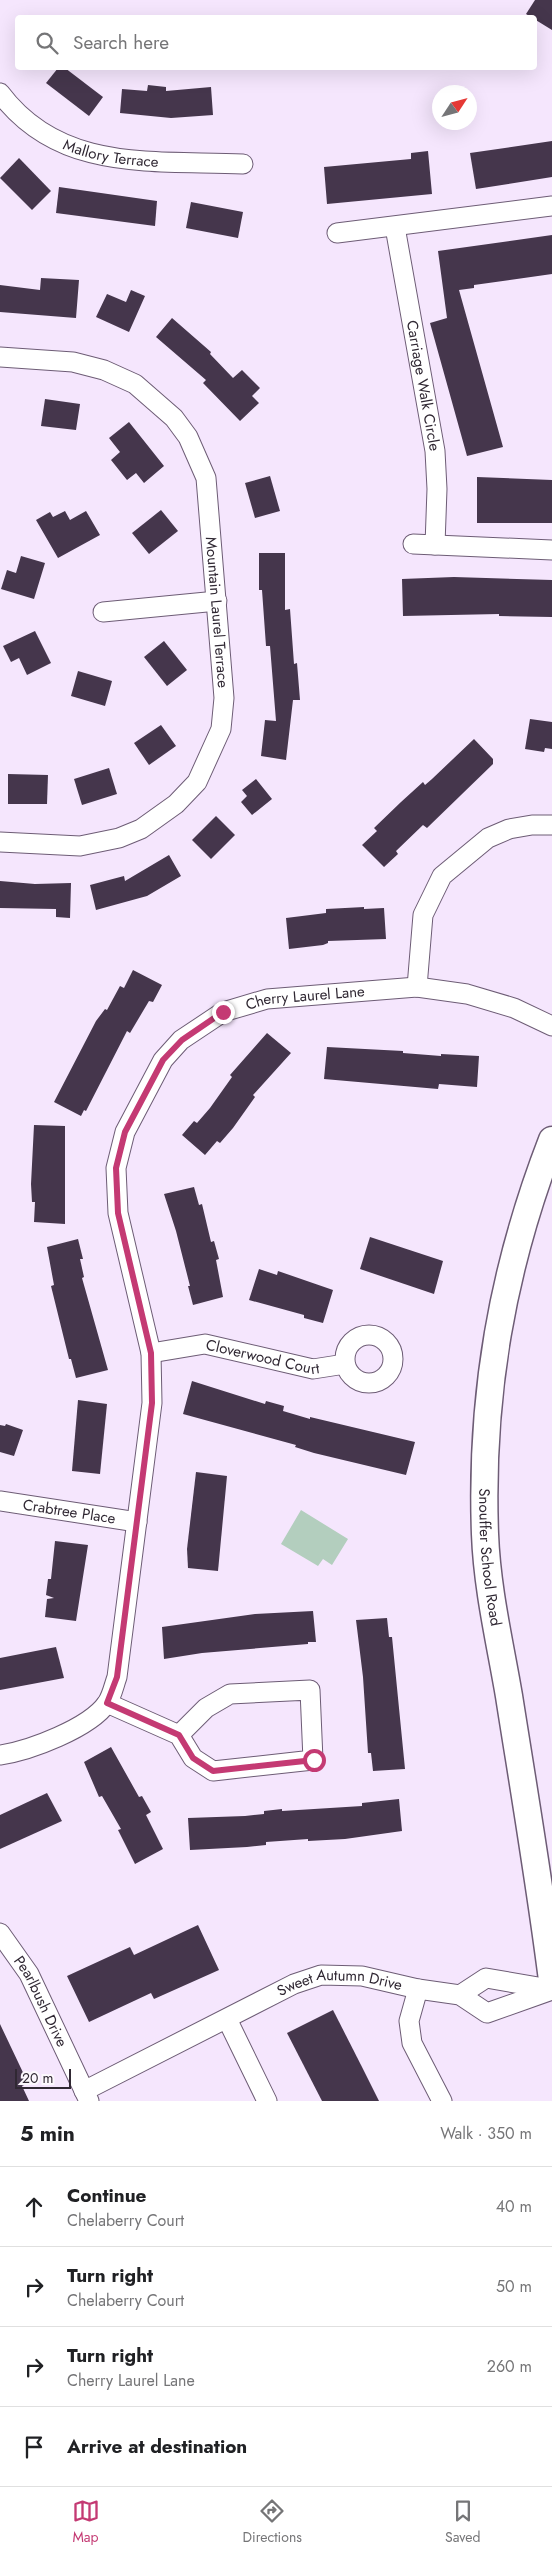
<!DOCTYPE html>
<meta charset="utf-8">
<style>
:root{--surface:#fff;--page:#f2f2f2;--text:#202124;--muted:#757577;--line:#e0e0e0;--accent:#c43a73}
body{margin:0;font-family:Jost,sans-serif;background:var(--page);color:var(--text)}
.compass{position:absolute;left:432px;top:85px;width:45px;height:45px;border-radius:50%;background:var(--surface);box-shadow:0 5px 20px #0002;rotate:54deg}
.scale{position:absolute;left:15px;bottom:12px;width:56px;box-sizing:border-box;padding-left:5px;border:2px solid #302833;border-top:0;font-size:14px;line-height:18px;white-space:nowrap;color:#302833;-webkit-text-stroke:4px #fcf8fd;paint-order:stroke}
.stop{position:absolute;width:15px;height:15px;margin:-11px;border:4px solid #c43a73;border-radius:50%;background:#fff}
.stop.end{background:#c43a73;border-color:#fff;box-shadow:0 1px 5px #0008}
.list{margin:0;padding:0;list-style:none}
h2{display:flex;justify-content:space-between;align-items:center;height:65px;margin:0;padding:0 20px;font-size:21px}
h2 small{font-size:16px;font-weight:400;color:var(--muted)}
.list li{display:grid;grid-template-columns:32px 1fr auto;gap:15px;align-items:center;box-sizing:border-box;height:80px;padding:0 20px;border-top:1px solid var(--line)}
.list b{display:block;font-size:19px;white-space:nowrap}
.list p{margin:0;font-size:16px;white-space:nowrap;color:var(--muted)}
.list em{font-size:16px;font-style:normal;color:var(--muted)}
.icon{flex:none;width:28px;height:28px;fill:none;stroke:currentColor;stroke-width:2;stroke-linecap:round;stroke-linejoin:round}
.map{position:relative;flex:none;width:552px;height:2101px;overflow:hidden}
.search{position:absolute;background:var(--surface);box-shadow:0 5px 20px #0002;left:15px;right:15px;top:15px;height:55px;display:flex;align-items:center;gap:12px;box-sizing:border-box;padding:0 18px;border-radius:5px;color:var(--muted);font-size:19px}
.sheet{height:385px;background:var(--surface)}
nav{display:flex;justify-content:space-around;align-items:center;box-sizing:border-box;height:70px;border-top:1px solid var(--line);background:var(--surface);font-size:14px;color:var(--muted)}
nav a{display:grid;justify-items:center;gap:2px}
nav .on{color:var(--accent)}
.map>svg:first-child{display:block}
</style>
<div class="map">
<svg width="552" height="2101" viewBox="0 0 552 2101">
<rect width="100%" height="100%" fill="#f5e6fd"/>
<path fill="#b3cebe" d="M301 1510 348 1539 332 1565 323 1559 318 1566 281 1544Z"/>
<g fill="#45364c">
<path d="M535 0H552V30L526 14Z"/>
<path d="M58 68H65L103 97 89 116 46 83Z"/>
<path d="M148 85 166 87V91L211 87 213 115 171 118 120 113 122 89 147 91Z"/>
<path d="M552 141V177L476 189 470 153Z"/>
<path d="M428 151 432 194 327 204 324 167 411 159V153Z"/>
<path d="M19 158 51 191 32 210 0 178Z"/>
<path d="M59 187 157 201 155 226 56 213Z"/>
<path d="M191 202 243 212 238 238 186 228Z"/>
<path d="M552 235V274L474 285V288L459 290 503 447 467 456 430 323 447 318 438 251Z"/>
<path d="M41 278 79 280 76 318 0 312V285L40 290Z"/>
<path d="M131 290 145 296 129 332 96 317 107 294 126 302Z"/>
<path d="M172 318 211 352 210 354 233 378 242 370 260 388 252 396 259 403 240 421 203 383 206 380 156 337Z"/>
<path d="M45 399 80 404 76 430 41 426Z"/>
<path d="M129 422 164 466 144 483 136 473 127 480 111 460 120 452 109 438Z"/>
<path d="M270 476 280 511 255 518 245 483Z"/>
<path d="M477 477 552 480V523H477Z"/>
<path d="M161 510 178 531 149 554 132 533Z"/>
<path d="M65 511 70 520 86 511 100 535 58 558 36 520 50 512 53 517Z"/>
<path d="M259 553H285V610L290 609 294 664 297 663 300 700H293L286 760 261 756 265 720 276 721 270 646H266L262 590H259Z"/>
<path d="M21 556 45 563 34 599 1 589 7 570 16 573Z"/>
<path d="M454 577 552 580V617L499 616V614L403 616 402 579Z"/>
<path d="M35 631 51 663 27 675 19 658 11 662 3 646Z"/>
<path d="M164 641 187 670 167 686 144 657Z"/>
<path d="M78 671 112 681 105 706 71 696Z"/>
<path d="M530 719 552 722V749L545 748 544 752 525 749Z"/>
<path d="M161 725 176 746 149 765 134 743Z"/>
<path d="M474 739 493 759V764L427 828 423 825 396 851 398 854 384 867 362 845 377 831 374 828 401 802 423 782 425 785 432 779Z"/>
<path d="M109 768 117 794 82 805 74 779Z"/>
<path d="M8 774 48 775 47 804H8Z"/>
<path d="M256 779 272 799 252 815 241 802 247 796 242 790Z"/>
<path d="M216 816 235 835 211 859 192 840Z"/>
<path d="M169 855 181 876 147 896 96 910 90 885 124 876 125 881Z"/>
<path d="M0 881 35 884 71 883 70 918 56 917V909L0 908Z"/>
<path d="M364 907V909L384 908 386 939 328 941V943L323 945 289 949 286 918 326 913V909Z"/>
<path d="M133 970 162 985 153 1002 149 1001 130 1033 127 1031 86 1111 84 1110 81 1116 54 1102 96 1021 105 1009 107 1010 120 986 124 988Z"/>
<path d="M267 1033 291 1053 253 1095 255 1097 233 1128 220 1143 217 1141 205 1155 182 1135 194 1121 197 1123 210 1108 232 1077 230 1075Z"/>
<path d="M327 1047 403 1051V1053L441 1056V1054L479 1056 477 1087 439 1084 438 1089 324 1079Z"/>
<path d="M34 1125 65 1126V1224L34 1222 35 1202H32L31 1184Z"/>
<path d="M194 1187 199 1205 202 1204 211 1242 214 1241 219 1259 216 1260 223 1297 193 1305 188 1286H190L176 1231 164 1194Z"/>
<path d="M370 1237 443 1261 434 1294 360 1269Z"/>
<path d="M78 1239 83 1259H80L84 1277 82 1278 108 1370 76 1378 71 1359H69L51 1286 54 1285 47 1247Z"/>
<path d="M259 1269 277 1275 278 1271 333 1290 323 1323 304 1318V1315L249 1300Z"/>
<path d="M192 1381 265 1404 266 1401 284 1406 283 1411 310 1419V1417L415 1442 406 1475 314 1453 295 1447 296 1445 183 1414Z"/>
<path d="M78 1400 107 1404 100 1474 72 1471Z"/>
<path d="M6 1424 23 1430 14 1456 0 1452V1425L5 1426Z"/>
<path d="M196 1472 227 1476 218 1571 188 1568 187 1549Z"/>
<path d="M55 1541 88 1545 76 1621 45 1617 47 1599 54 1598 46 1595 48 1579H51Z"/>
<path d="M313 1611 316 1642H308V1644L202 1653 164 1659 162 1627 255 1614Z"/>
<path d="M387 1618 389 1637H392L405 1769 373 1771 371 1753H368L363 1677 356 1620Z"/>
<path d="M56 1647 64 1678 0 1690V1658Z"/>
<path d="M111 1747 139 1797 142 1796 151 1812 146 1815 163 1849 135 1864 118 1830 121 1829 102 1796 99 1797 84 1762Z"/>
<path d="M47 1793 62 1821 0 1849V1815Z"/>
<path d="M399 1799 402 1831 345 1839 308 1841V1839L266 1842V1845L247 1847 190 1850 188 1818 245 1816 264 1814V1811L282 1809V1811L362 1806V1803Z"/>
<path d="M198 1925 219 1970 154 1999 151 1993 89 2022 67 1976 130 1947 134 1955Z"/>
<path d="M333 2010 362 2067 379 2101H322L287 2033Z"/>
<path d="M0 2024 28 2083 22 2086 29 2101H0Z"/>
</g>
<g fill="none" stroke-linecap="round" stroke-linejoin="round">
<defs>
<g id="street">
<path id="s1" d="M0 93C60 173 153 160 243 164"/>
<path id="s2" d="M395 227 435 451 437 489 435 545"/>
<path d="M337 233 552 206"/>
<path id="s3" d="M0 357 73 362 104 370 135 384 174 418 188 437 206 478 224 698 221 729 197 782 176 804 141 829 119 838 80 846 0 842"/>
<path d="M413 544 552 550"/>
<path d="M103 612 217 601"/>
<path d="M417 987 423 915 442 876 488 838 509 829 532 825H552"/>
<circle cx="369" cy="1359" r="24"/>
<path id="s4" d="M151 1353 205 1344 313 1369 345 1364"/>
<path id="s5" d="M0 1501 137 1522"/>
<path d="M107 1703 179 1735 193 1758 213 1771 313 1760 310 1690 230 1694 206 1708 179 1735"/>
<path id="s6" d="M0 1755C29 1751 90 1728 107 1703 112 1696 114 1685 117 1677L152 1403 151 1353 118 1213 116 1168 125 1132 163 1060 181 1040 223 1012 267 999 417 987 467 994 514 1008 552 1026"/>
<path id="s7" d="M0 1933 29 1974 89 2101"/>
<path d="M418 1989 409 2021 412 2043 442 2101"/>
<path d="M460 1995 486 1978 550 1989"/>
<path d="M227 2019 267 2101"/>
<path id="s8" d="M84 2091 294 1984 321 1975 362 1976 418 1989 460 1995 487 2013 552 1990"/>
</g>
<g id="secondary">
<path id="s9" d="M552 1140C502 1269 480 1396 485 1534 487 1589 500 1643 509 1696 524 1791 540 1885 552 1980"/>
</g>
</defs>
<use href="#street" stroke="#6d5c75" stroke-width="21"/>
<use href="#secondary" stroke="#6d5c75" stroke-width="29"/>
<use href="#street" stroke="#fff" stroke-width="19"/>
<use href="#secondary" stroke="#fff" stroke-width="26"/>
</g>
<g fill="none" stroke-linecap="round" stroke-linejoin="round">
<path stroke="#c43a73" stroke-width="6" d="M223 1012 182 1040 163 1060 125 1132 116 1168 118 1213 151 1353 152 1403 117 1677 107 1703 179 1735 193 1758 213 1771 314 1760"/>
</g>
<g text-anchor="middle" stroke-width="5" stroke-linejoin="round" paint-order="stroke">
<g font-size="15" fill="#302833" stroke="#fcf8fd">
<text dy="5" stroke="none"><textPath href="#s1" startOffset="131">Mallory Terrace</textPath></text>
<text dy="5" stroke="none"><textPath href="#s2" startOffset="161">Carriage Walk Circle</textPath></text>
<text dy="5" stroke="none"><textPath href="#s3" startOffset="394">Mountain Laurel Terrace</textPath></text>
<text dy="5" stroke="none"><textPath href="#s6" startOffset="944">Cherry Laurel Lane</textPath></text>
<text dy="5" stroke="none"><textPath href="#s4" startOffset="114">Cloverwood Court</textPath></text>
<text dy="5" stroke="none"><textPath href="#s5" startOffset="70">Crabtree Place</textPath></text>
<text dy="5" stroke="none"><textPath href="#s9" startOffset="426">Snouffer School Road</textPath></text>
<text dy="5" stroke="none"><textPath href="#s8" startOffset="282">Sweet Autumn Drive</textPath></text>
<text dy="5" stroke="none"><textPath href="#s7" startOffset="80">Pearlbush Drive</textPath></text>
</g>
</g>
</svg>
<svg class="compass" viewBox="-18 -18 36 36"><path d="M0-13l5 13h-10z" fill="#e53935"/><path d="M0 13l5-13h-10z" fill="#757577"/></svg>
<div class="scale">20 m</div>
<div class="stop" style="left:314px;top:1760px"></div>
<div class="stop end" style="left:223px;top:1012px"></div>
<div class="search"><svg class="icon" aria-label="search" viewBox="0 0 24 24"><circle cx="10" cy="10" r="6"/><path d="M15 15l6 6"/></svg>Search here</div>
</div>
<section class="sheet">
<h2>5 min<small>Walk · 350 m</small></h2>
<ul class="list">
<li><svg class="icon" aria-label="ahead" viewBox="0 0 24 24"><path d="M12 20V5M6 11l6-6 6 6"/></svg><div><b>Continue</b><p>Chelaberry Court</p></div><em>40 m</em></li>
<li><svg class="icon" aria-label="right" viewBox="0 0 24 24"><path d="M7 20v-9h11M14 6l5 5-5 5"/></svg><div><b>Turn right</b><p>Chelaberry Court</p></div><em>50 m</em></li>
<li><svg class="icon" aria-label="right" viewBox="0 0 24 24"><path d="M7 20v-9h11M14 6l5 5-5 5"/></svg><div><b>Turn right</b><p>Cherry Laurel Lane</p></div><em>260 m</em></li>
<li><svg class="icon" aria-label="arrive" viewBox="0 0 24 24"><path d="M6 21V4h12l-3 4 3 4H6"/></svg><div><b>Arrive at destination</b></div></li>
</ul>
</section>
<nav>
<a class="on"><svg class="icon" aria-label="map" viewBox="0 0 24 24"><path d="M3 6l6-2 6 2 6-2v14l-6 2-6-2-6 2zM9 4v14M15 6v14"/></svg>Map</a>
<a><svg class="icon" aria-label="directions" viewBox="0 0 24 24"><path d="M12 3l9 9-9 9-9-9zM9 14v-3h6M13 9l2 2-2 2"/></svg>Directions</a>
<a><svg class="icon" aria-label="saved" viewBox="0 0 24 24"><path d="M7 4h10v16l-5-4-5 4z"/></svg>Saved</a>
</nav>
